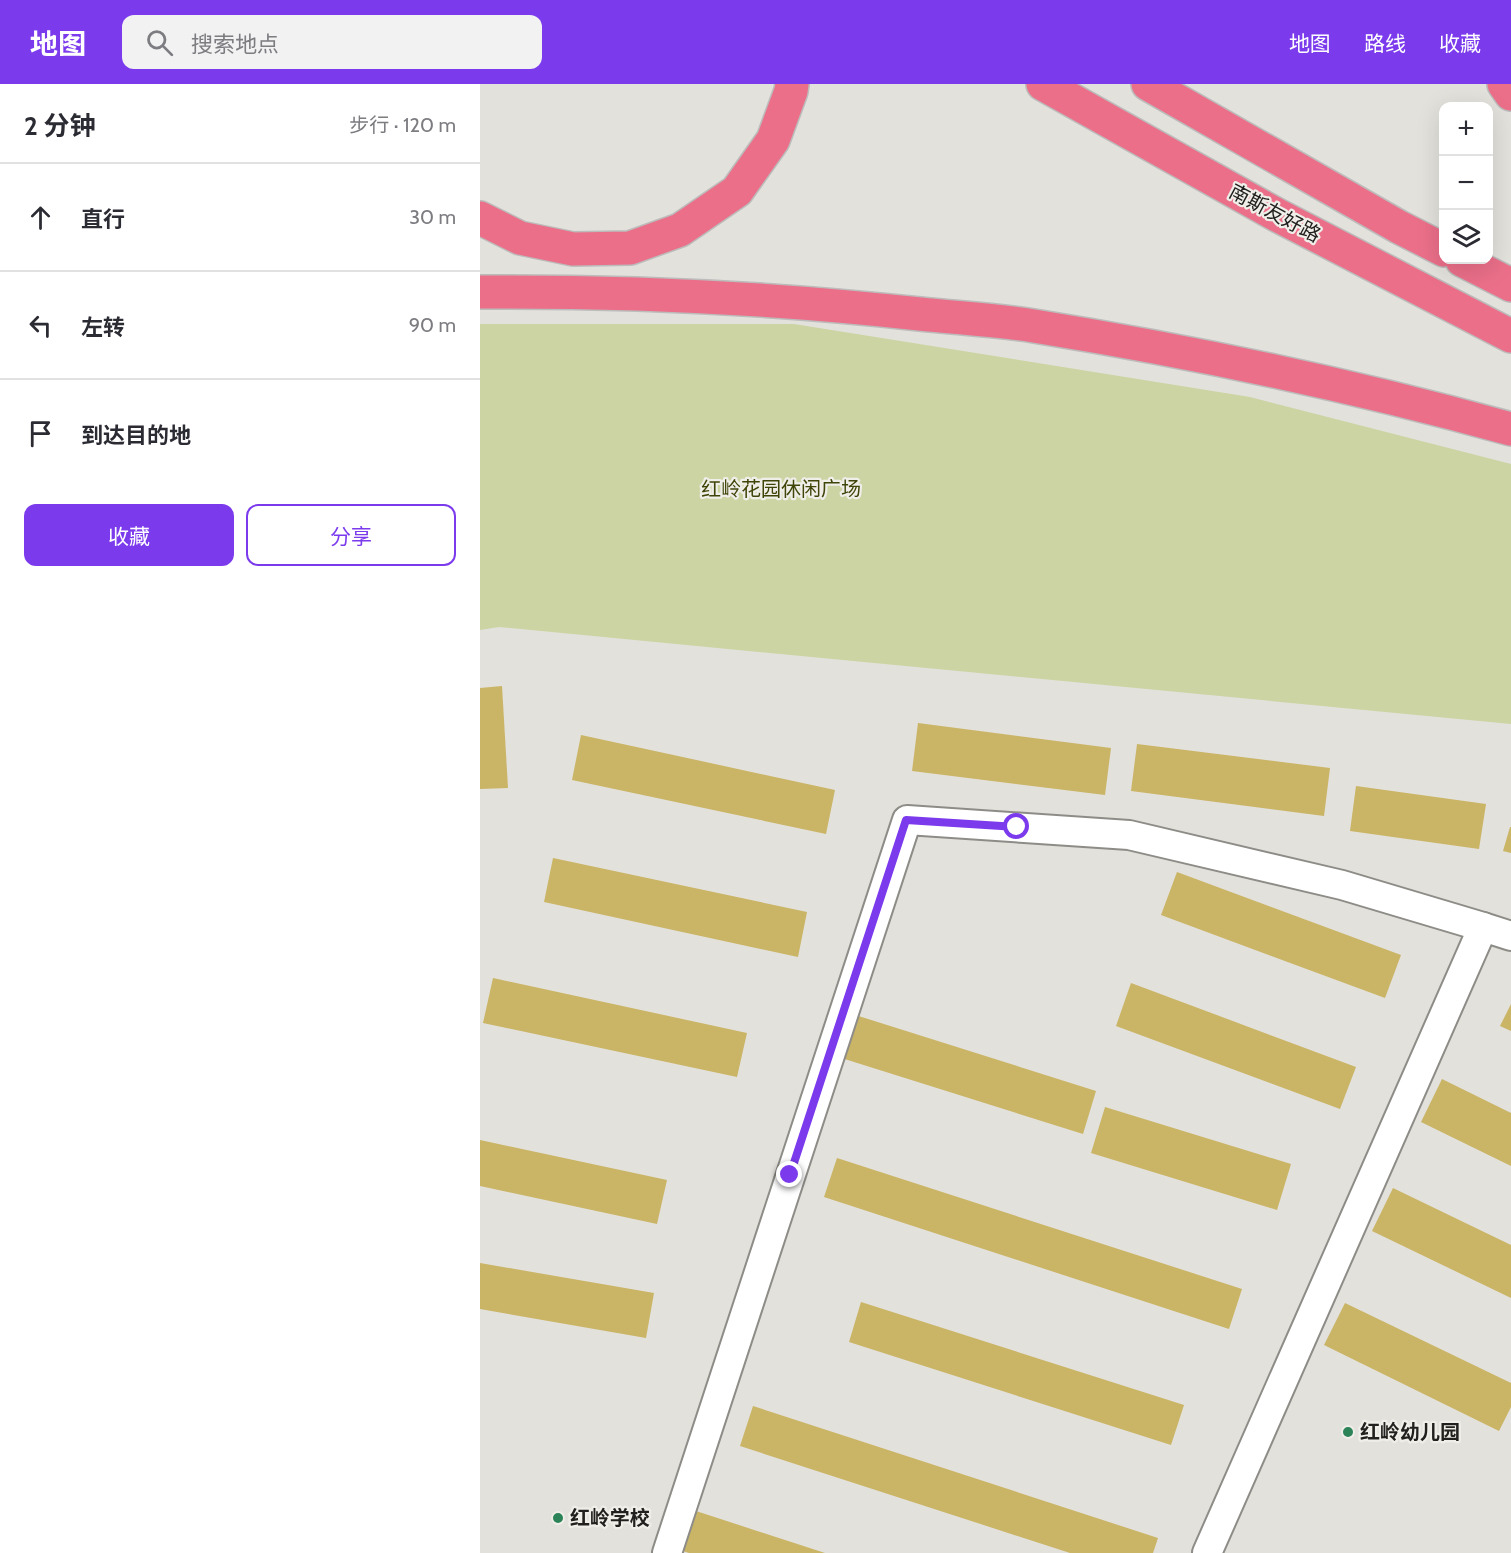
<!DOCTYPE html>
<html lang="zh">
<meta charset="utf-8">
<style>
:root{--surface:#fff;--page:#f2f2f3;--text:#2b2b33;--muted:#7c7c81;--line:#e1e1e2;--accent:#7c3aed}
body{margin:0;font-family:Cabin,"Noto Sans SC",sans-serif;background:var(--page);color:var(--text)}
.controls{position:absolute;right:18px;top:18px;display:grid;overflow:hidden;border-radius:12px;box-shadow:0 6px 24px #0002}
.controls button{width:54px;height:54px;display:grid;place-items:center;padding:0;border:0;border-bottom:2px solid var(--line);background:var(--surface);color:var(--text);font:30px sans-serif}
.stop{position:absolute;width:18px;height:18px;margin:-14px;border:4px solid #7c3aed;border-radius:50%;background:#fff}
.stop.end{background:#7c3aed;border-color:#fff;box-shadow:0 2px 6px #0008}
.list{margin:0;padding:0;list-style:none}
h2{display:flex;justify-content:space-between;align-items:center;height:78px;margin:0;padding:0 24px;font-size:26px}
h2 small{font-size:20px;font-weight:400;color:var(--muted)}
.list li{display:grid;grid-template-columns:39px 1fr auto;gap:18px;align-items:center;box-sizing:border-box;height:108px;padding:0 24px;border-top:2px solid var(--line)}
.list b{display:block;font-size:22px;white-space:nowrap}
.list em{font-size:20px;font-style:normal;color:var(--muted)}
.actions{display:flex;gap:12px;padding:18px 24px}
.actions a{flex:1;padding:14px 0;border:2px solid var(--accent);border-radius:12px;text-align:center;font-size:21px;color:var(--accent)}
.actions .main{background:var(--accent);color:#fff}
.icon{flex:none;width:33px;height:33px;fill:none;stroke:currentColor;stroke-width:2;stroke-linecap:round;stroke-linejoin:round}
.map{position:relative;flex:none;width:1031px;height:1469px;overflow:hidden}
header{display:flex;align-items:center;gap:36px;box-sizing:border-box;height:84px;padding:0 30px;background:var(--accent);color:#fff}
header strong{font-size:28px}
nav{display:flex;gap:33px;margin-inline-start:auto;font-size:21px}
.search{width:420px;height:54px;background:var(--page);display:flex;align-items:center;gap:15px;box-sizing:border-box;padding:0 21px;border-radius:12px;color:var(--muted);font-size:22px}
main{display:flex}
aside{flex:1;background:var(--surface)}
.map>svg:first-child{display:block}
</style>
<header>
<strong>地图</strong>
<div class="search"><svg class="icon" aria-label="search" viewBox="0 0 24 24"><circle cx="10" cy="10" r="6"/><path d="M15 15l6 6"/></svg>搜索地点</div>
<nav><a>地图</a><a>路线</a><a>收藏</a></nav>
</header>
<main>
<aside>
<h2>2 分钟<small>步行 · 120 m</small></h2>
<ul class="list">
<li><svg class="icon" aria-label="ahead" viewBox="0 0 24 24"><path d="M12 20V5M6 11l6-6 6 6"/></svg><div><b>直行</b></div><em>30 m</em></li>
<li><svg class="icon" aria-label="left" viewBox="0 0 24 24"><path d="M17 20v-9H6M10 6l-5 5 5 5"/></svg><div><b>左转</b></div><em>90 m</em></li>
<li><svg class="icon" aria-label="arrive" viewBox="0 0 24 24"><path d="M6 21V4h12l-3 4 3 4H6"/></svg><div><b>到达目的地</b></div></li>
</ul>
<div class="actions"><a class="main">收藏</a><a>分享</a></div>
</aside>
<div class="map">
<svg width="1031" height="1469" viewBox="0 0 1031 1469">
<rect width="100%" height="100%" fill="#e3e1db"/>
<path fill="#ccd4a3" d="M0 240H314L770 313 1031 380V640L19 543 0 546Z"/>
<g fill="#cab465">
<path d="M22 602 28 704 0 705V604Z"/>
<path d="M438 639 631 664 625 711 432 687Z"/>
<path d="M101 651 355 706 346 750 92 696Z"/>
<path d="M657 660 850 684 844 732 651 707Z"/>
<path d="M876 702 1006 720 999 765 870 747Z"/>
<path d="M1030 743H1031V769L1023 767Z"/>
<path d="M73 774 327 828 318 873 64 818Z"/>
<path d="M697 788 921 871 905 914 681 831Z"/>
<path d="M13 894 267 949 257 993 3 939Z"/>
<path d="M651 899 876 983 860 1025 636 942Z"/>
<path d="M1031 920V947L1020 942Z"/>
<path d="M369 929 616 1007 603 1050 355 972Z"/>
<path d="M962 995 1031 1029V1082L941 1038Z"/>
<path d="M625 1023 811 1080 797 1126 611 1069Z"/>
<path d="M0 1056 187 1096 177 1140 0 1102Z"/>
<path d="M357 1074 762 1205 749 1245 344 1113Z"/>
<path d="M913 1104 1031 1161V1214L892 1147Z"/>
<path d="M0 1179 174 1209 166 1254 0 1225Z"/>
<path d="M381 1218 704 1321 691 1361 369 1258Z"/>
<path d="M865 1219 1031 1299V1323L1019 1347 844 1261Z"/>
<path d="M273 1322 678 1454 673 1469H590L260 1362Z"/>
<path d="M216 1427 345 1469H209L203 1467Z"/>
</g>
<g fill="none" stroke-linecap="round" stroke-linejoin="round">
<defs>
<g id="minor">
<path d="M187 1469 427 736 649 751 862 801 1003 843"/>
<path d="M727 1469 1003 843 1031 852"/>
</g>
<g id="highway">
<path d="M563 0 797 131 1031 252"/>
<path d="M668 0 919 143 964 166"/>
<path d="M1024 0 1031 10"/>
<path d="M0 134 40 154 93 165 150 164 200 146 257 107 293 56 311 7 312 0"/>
<path d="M982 176 1031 201"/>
<path d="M0 208C147 207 294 214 440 230 478 234 517 236 554 242 715 268 875 302 1031 345"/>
</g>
</defs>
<use href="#minor" stroke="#8e8c87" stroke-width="32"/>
<use href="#highway" stroke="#bcbcbc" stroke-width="36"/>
<use href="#minor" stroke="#fff" stroke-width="28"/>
<use href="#highway" stroke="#eb6f89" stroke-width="33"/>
</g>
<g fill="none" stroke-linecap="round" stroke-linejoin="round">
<path stroke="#7c3aed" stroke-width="8" d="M310 1091 426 736 537 743"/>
</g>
<g fill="#2c8357" stroke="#f0eee9" stroke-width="2">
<circle cx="868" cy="1348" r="6"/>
<circle cx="78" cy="1434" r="6"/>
</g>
<g text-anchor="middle" stroke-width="4.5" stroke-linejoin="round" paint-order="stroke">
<g font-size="20" fill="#21201e" stroke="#f0eee9">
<text transform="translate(795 129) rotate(28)" y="7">南斯友好路</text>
</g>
<g font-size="20" fill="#3f4508" stroke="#f0eee9">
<text x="301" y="412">红岭花园休闲广场</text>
</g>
<g font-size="20" font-weight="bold" fill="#21201e" stroke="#f0eee9" text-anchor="start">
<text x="880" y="1355">红岭幼儿园</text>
<text x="90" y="1441">红岭学校</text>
</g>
</g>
</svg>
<div class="controls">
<button>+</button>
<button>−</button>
<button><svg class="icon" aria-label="layers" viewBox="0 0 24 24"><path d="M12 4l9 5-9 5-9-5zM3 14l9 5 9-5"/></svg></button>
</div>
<div class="stop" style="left:537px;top:743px"></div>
<div class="stop end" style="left:310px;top:1091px"></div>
</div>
</main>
